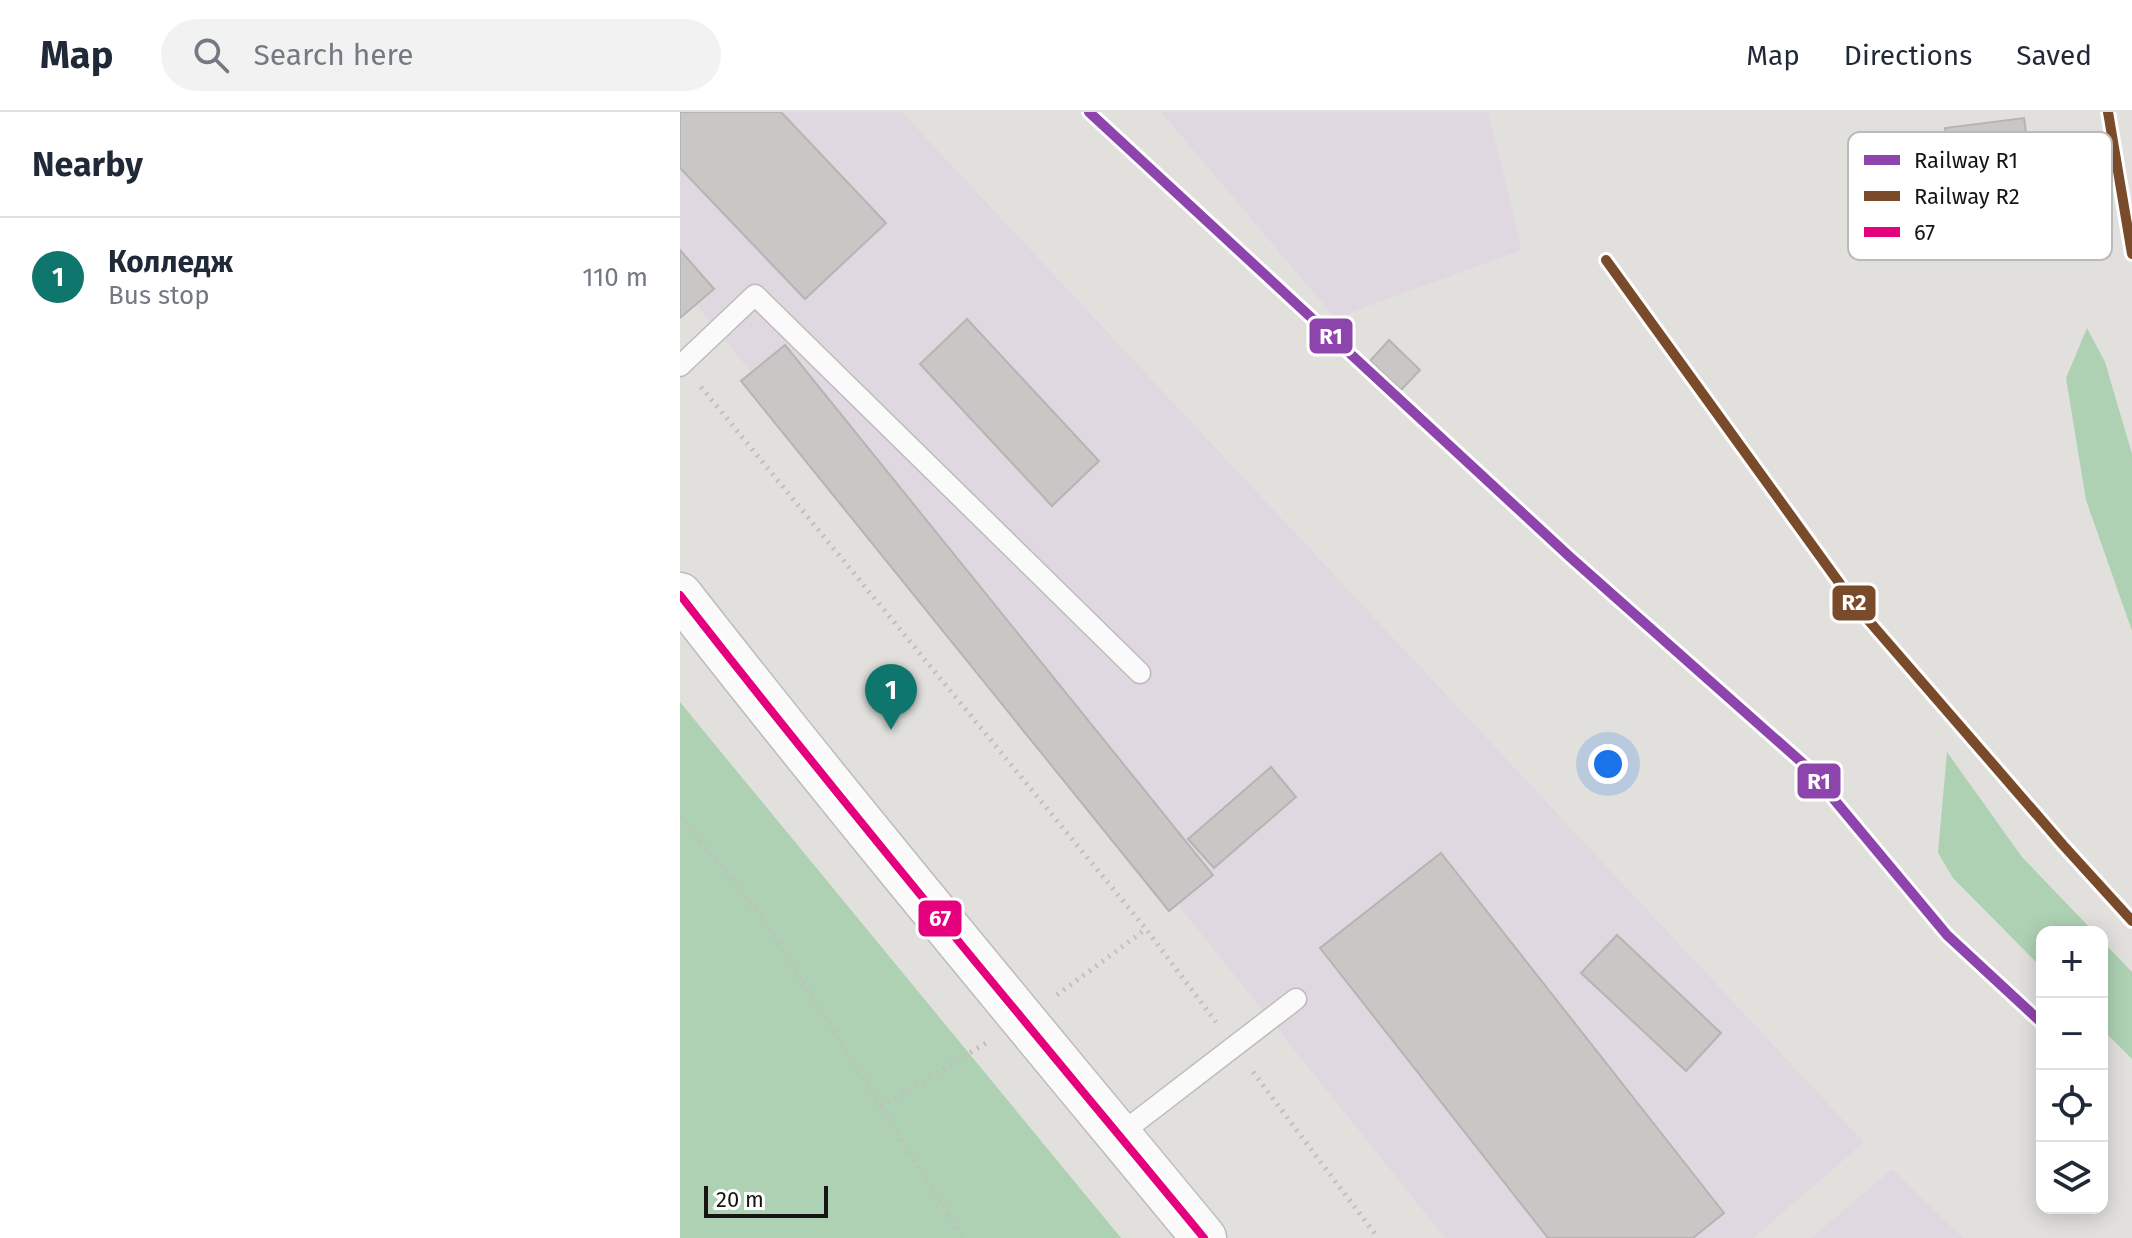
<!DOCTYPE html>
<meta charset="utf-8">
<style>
:root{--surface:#fff;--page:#f2f2f3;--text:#1f2937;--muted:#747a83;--line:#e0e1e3;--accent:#0f766e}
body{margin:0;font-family:"Fira Sans",sans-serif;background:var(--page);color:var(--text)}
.controls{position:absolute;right:24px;bottom:24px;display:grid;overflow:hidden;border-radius:16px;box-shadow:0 4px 20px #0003}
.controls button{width:72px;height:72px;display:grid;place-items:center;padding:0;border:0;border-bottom:2px solid var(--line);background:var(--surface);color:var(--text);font:40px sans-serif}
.scale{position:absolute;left:24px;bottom:20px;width:124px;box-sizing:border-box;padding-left:8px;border:4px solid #171513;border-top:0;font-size:22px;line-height:28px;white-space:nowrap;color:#171513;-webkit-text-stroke:6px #fff;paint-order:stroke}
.you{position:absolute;left:928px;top:652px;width:28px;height:28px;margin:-20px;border:6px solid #fff;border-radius:50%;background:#1a73e8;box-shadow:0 0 0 12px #1a73e833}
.badge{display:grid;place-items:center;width:52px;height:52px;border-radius:50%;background:var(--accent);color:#fff;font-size:26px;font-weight:700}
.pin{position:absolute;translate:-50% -66px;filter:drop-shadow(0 2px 4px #0008)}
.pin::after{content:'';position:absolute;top:42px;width:28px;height:24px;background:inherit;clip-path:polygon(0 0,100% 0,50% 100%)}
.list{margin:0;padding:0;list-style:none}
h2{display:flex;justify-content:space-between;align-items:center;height:104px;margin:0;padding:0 32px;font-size:34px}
h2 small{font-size:26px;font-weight:400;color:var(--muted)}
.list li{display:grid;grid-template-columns:52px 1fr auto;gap:24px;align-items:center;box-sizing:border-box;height:120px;padding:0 32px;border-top:2px solid var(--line)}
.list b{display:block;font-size:30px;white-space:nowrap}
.list p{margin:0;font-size:26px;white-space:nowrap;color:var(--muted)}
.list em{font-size:26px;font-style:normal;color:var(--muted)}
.icon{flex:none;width:44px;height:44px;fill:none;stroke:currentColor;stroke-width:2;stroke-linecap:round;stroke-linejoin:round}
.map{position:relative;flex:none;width:1452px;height:1126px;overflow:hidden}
header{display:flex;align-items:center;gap:48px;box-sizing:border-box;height:112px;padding:0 40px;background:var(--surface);border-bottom:2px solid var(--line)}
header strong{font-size:38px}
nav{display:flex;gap:44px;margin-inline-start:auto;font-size:28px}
.search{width:560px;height:72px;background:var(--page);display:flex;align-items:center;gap:20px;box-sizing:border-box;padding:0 28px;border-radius:44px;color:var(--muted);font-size:30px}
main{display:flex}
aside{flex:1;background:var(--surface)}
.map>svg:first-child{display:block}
</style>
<header>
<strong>Map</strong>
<div class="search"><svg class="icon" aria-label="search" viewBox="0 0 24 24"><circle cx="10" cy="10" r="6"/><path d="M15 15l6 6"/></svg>Search here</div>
<nav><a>Map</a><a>Directions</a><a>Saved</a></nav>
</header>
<main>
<aside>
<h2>Nearby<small></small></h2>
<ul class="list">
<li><span class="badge">1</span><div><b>Колледж</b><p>Bus stop</p></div><em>110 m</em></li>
</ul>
</aside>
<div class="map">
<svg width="1452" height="1126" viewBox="0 0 1452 1126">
<rect width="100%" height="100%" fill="#e2e0dd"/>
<g fill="#e0d8e1">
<path d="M0 0H222L1184 1030 1074 1126H765L0 172Z"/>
<path d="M481 0H808L842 138 655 206Z"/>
<path d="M1212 1057 1283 1126H1131Z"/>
</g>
<g fill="#aed1b4">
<path d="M1407 216 1425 250 1452 342V519L1406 388 1386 266Z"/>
<path d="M0 590 41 640 441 1126H0Z"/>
<path d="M1267 640 1342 745 1414 820H1362V856L1273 766 1258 741Z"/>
<path d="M1422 829 1452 860V947L1422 917Z"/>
</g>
<g fill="#c9c7c5" stroke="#b6b4b2" stroke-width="2">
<path d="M0 0H101L206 111 125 187 0 56Z"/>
<path d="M1344 6 1360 118 1280 128 1265 16Z"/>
<path d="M0 138 34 177 0 206Z"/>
<path d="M287 207 419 349 372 394 240 252Z"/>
<path d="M709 228 740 258 721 278 690 249Z"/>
<path d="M105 233 533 763 489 799 61 269Z"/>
<path d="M591 655 616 685 534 756 508 727Z"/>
<path d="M761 741 1044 1101 1013 1126H868L640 836Z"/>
<path d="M937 823 1041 921 1006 959 901 861Z"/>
</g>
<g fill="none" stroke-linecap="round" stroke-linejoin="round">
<defs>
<g id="service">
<path d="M0 254 75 183 460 561"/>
<path d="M439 1023 616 887"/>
</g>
<path id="secondary" d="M0 483C170 701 348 913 524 1126"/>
</defs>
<use href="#service" stroke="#bdbcba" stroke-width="23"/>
<use href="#secondary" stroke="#bdbcba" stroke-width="47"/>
<g stroke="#c0bfbe" stroke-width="5" stroke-dasharray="2 6" stroke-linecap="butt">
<path d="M21 275 466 817 536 910"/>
<path d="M0 704 83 806 283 1126"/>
<path d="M377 883 466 817"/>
<path d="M573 960 698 1126"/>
<path d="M201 994 306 931"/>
</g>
<use href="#service" stroke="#fbfafa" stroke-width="20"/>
<use href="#secondary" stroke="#fbfafa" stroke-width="44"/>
<defs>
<path id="bus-1" d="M0 483C170 701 348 913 524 1126"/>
</defs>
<use href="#bus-1" stroke="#fff" stroke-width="14"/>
<use href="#bus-1" stroke="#e5007d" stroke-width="8"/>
<defs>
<path id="rail-1" d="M409 0 890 445 1127 655 1267 823 1362 911"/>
<g id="rail-2">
<path d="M1428 0 1452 142"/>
<path d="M926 148 1176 494 1383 733 1452 809"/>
</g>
</defs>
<use href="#rail-1" stroke="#fff" stroke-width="16"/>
<use href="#rail-2" stroke="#fff" stroke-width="16"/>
<use href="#rail-1" stroke="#8e44ad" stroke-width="10"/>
<use href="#rail-2" stroke="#7a4b2a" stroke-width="10"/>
</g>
<rect x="1168" y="20" width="264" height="128" rx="12" fill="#fff" stroke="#b9b9b8" stroke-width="2"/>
<rect x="1184" y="43" width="36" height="10" fill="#8e44ad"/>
<rect x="1184" y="79" width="36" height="10" fill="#7a4b2a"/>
<rect x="1184" y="115" width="36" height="10" fill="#e5007d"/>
<g font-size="22" fill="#171513">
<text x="1234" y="56">Railway R1</text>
<text x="1234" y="92">Railway R2</text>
<text x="1234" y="128">67</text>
</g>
<g stroke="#fff" stroke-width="3">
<rect x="628" y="205" width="46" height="38" rx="8" fill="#8e44ad"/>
<rect x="1151" y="472" width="46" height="38" rx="8" fill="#7a4b2a"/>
<rect x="1116" y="650" width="46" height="38" rx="8" fill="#8e44ad"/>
<rect x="237" y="787" width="46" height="39" rx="8" fill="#e5007d"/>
</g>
<g font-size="22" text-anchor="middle" font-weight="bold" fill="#fff">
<text x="651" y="232">R1</text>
<text x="1174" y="498">R2</text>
<text x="1139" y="677">R1</text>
<text x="260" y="814">67</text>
</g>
</svg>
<div class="controls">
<button>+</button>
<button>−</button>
<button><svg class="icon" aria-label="locate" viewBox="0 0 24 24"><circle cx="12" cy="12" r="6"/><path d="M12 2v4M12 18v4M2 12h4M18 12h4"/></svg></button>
<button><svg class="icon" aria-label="layers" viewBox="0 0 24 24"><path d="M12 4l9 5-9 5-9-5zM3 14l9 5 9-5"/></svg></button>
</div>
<div class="scale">20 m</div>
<div class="you"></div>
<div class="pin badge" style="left:211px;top:618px">1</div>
</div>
</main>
